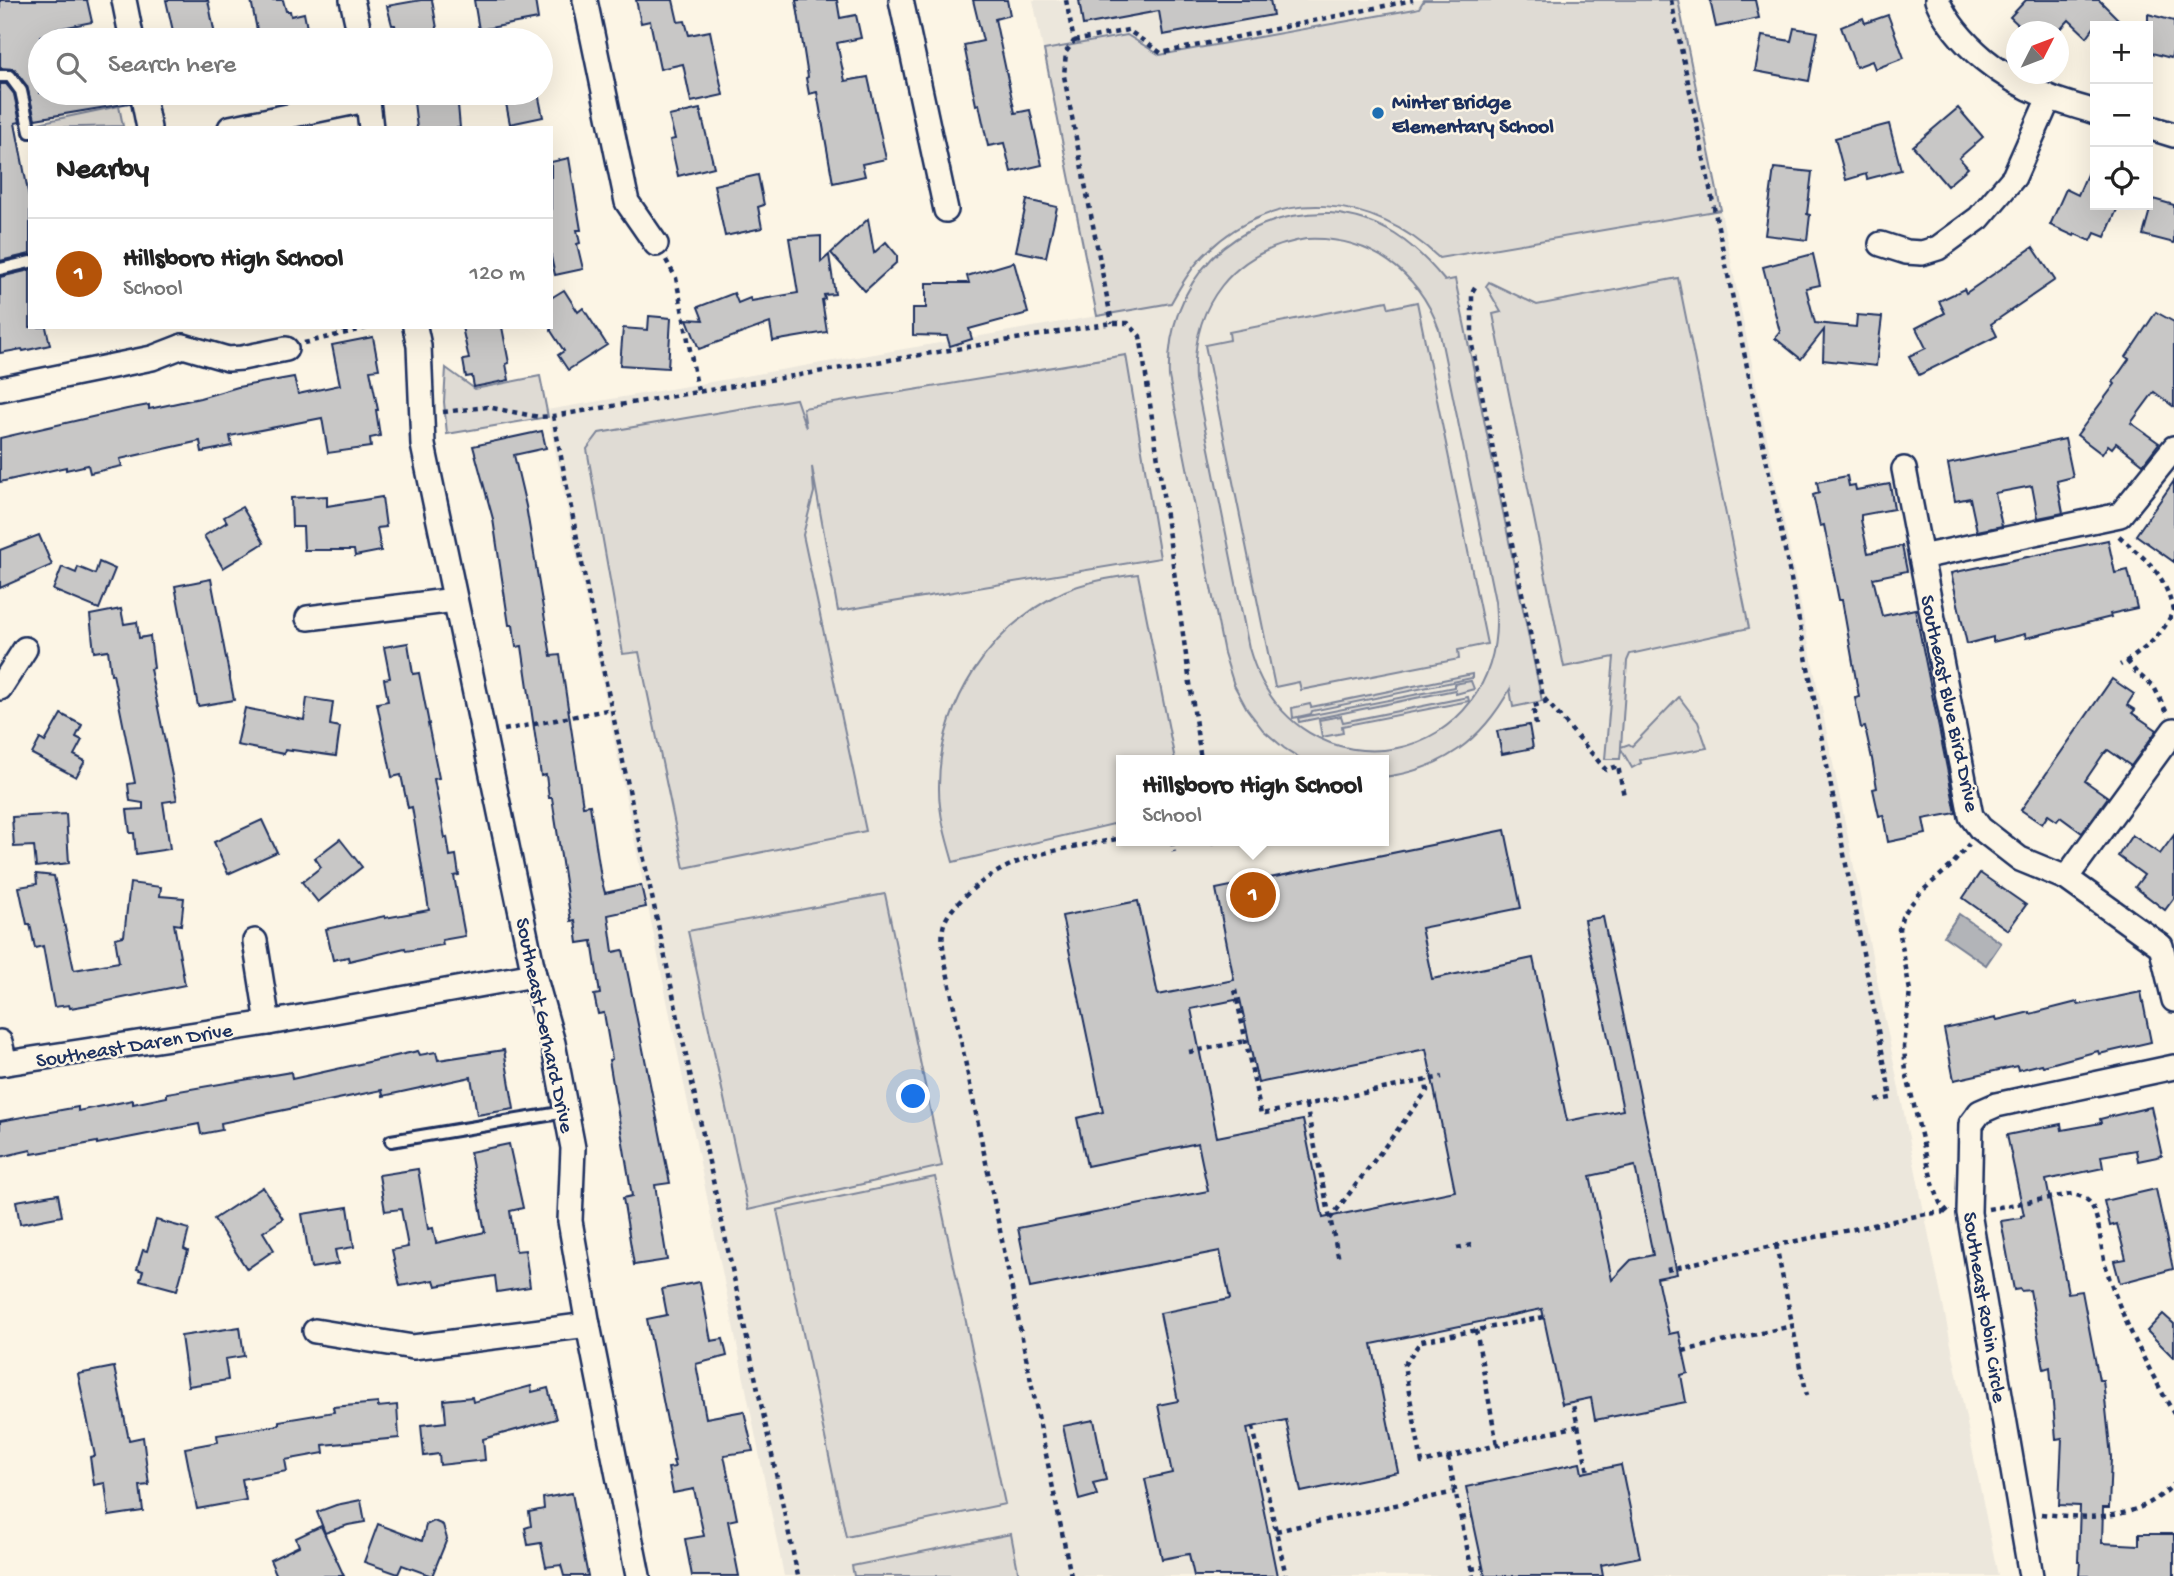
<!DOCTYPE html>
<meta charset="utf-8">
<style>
:root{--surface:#fff;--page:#f2f2f2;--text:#222;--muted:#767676;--line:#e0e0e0;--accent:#b45309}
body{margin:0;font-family:"Gochi Hand",sans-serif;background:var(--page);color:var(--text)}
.controls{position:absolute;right:21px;top:21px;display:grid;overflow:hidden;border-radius:0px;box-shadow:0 7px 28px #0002}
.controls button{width:63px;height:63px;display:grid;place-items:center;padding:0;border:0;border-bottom:2px solid var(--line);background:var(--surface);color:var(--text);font:35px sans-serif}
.compass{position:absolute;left:2006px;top:21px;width:63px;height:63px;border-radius:50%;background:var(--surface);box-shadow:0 7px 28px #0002;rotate:48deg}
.you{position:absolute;left:914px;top:1097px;width:24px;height:24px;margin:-18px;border:5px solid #fff;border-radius:50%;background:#1a73e8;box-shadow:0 0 0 10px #1a73e833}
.badge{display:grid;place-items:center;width:46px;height:46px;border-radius:50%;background:var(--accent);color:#fff;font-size:23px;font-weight:700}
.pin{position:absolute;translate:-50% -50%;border:4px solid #fff;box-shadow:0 2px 7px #0006}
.popup{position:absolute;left:1116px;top:755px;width:273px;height:91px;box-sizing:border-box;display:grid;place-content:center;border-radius:0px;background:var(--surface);filter:drop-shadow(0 2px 5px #0005);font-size:23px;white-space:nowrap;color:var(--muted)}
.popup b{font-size:26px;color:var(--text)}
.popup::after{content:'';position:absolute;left:50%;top:100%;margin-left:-14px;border:14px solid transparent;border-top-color:var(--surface)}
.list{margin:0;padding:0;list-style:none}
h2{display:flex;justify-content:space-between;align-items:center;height:91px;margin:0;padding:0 28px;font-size:30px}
h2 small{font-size:23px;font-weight:400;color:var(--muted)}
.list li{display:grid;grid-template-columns:46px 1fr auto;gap:21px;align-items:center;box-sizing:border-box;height:112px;padding:0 28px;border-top:2px solid var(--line)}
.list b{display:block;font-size:26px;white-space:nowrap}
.list p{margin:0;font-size:23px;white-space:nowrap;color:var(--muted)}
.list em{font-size:23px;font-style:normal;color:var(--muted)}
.icon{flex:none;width:38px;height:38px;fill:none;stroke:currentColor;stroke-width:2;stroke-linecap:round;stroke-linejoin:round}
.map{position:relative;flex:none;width:2174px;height:1576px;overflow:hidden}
.search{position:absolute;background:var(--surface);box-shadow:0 7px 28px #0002;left:28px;top:28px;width:525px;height:77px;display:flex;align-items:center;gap:18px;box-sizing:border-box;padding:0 24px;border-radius:38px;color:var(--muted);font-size:26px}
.panel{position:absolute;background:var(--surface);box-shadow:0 7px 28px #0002;left:28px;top:126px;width:525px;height:203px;border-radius:0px}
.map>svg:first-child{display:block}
</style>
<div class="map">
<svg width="2174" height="1576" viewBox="0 0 2174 1576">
<rect width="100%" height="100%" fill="#fcf5e5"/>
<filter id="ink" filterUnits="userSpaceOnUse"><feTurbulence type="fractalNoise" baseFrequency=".0143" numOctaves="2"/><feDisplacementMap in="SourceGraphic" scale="14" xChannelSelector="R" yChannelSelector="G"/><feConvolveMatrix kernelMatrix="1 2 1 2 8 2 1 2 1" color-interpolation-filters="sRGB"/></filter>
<g filter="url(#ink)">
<path fill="#ece7dc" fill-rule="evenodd" d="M1033 0H1678L1998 1576H784L547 410 1097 316ZM1122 760H1384V841H1122Z"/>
<g fill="#dfdbd4" stroke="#7d8599" stroke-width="2" fill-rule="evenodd">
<path d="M1424 0H1678L1721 210 1439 258C1374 195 1276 185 1208 251 1192 266 1181 285 1171 303L1097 316 1044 50 1127 35 1160 55 1415 9 1419 8Z"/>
<path d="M119 106 123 126 39 128 38 123Z"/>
<path d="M1330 213C1382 218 1413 242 1445 281L1455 279 1542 701 1513 707 1510 689C1481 741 1443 769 1384 777V760H1303L1284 748 1263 730 1247 709 1234 685 1224 653 1169 377C1165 281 1234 211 1330 213ZM1306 239C1369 236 1418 271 1439 329L1495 601C1513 768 1295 811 1249 648L1195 379C1191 305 1233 251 1306 239Z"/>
<path d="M1678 278 1749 628 1630 654 1627 661 1621 747 1629 744 1632 746 1679 697 1698 722 1707 748 1640 760 1641 763 1632 768 1621 749 1620 759H1605L1614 657 1564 667 1493 314 1501 312 1486 286 1489 282 1537 305Z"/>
<path d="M1387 301 1389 308 1417 302 1487 644 1458 650 1459 659 1301 690 1299 682 1275 687 1205 345 1230 340 1229 332Z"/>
<path d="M1126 355 1160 558 838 611 812 467 814 492 803 535 866 831 684 868 639 652 623 654 587 449 599 433 796 399 806 428 803 408Z"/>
<path d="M446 368 475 389 540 376 548 417 447 434 444 402Z"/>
<path d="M1138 574 1175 760H1122V822L953 862C946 838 939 814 939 789 938 705 990 626 1065 591 1088 581 1113 577 1138 574Z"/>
<path d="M1472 674V678L1312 711 1311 714 1293 718 1292 708 1310 704 1311 707Z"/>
<path d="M1471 681 1474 689 1456 694 1455 690 1299 722 1298 718 1454 687V684Z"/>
<path d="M1468 697 1469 701 1342 726 1343 733 1322 737 1319 720 1341 716 1343 722Z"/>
<path d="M885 894 942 1166 748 1210 688 931Z"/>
<path d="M935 1177 1005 1504 846 1537 777 1210Z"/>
<path d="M1011 1534 1019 1576H854L852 1566Z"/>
</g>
<path fill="#b2b4b8" stroke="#767f94" stroke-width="2" d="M1959 914 2001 943 1986 965 1944 936Z"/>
<g fill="#c8c7c6" stroke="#1b2f5e" stroke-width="2" fill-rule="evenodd">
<path d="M0 0H87L92 22 57 29V32L40 36V93H128L130 103 35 119 27 86 14 69 0 68Z"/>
<path d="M166 0H208L216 40H175Z"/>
<path d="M251 0H283L286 11H290L291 16 304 13 309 38 297 40H259Z"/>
<path d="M421 0H432L438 34 427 36 428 40H398L395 25H392L387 6Z"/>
<path d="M474 0H535L538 19 479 30Z"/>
<path d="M636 0H673L678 22 685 21 689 35 710 31 723 95 691 102 683 64 660 69 650 21 641 23Z"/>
<path d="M796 0H837L840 18 856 15 861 38 837 43 845 81 868 77 886 159 862 164 865 176 833 183 817 92 809 94 806 78 808 77Z"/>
<path d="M973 0H1007L1010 15 995 19 1015 113 1030 110 1042 165 1011 172 1004 143 988 146 979 104 976 105 964 45 983 41Z"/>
<path d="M1079 0H1270L1273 15 1163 35 1159 11 1083 25Z"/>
<path d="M1710 0H1755L1759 18 1716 27Z"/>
<path d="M2026 0H2099L2125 26H2095L2087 37 2069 20 2058 32H2026L2010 17Z"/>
<path d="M2148 14 2174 21V48L2171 58 2148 52Z"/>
<path d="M1888 15 1904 58 1875 69 1872 61 1856 67 1841 27 1863 18 1865 23Z"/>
<path d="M1794 28 1818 32 1809 81 1755 71 1762 36 1791 41Z"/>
<path d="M0 84H6L14 94 20 122 15 123 30 202V254L0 261Z"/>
<path d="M413 93H457L460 128H417Z"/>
<path d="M504 93H538L543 117 510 124Z"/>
<path d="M1958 108 1983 137 1959 158 1968 168 1947 186 1913 146Z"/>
<path d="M700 109 714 167 678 176 670 140 675 139 669 116Z"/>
<path d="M1889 124 1901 170 1867 179 1866 174 1846 180 1835 138Z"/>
<path d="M2095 156V205H2119L2105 237 2095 233 2091 241 2075 234 2074 236 2050 225 2066 189 2078 195Z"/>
<path d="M569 158 581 230H577L580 243 577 244 583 269 555 275 551 257V162Z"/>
<path d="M1774 168 1812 172 1807 214 1810 215 1807 240 1765 235Z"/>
<path d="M758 175 764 205 758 207 762 228 725 236 714 185Z"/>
<path d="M2153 199 2174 205V243L2143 235Z"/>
<path d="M1027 200 1057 207 1046 257 1016 251Z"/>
<path d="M868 219 874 253 886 242 897 255V262L865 291 831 253Z"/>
<path d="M821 236V262L829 255 835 294 824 295 825 299 822 300 827 332 773 341 770 323 699 349 687 319 703 320 698 307 734 293 738 303 750 298 751 301 798 293 789 238Z"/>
<path d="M2033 247 2055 280 1991 324 1997 336 1919 375 1909 356 1926 348 1916 328 1945 313 1939 301 1964 289 1966 293Z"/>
<path d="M1813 254 1820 285 1806 288 1815 323 1856 327 1857 315 1882 317 1876 366 1823 360 1824 330 1801 359 1775 338 1780 332 1763 267Z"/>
<path d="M1014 262 1028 313 969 329 972 339 950 346 947 336 913 335V308H926V283H969L967 276Z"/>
<path d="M30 270V327H46L50 345 23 351 22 349 0 353V277Z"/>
<path d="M564 290 578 312 583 308 607 345 568 370 558 355 564 351 551 331V298Z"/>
<path d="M2156 312 2174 322V407L2154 392 2131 423 2159 443 2143 464 2116 443 2112 448 2108 445 2102 454 2077 435 2115 384 2113 382 2129 359 2126 357Z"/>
<path d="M649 316 671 318 668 368 620 365 623 328 648 330Z"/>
<path d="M462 327H502L509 363 506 364 509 380 474 387 472 376 466 377 463 360 469 359Z"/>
<path d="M373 337 379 369 370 370 378 410H376L380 436 370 438 371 447 328 453 322 418 230 436 232 446 202 452 200 441 120 459 122 466 90 473 88 465 66 470V467L0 482V438L127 409 149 405V409L200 398 238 387 294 377 298 394 340 385 332 345Z"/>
<path d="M542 431 546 448 514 455 526 506 551 656 560 655 583 806 590 805 601 878 605 893 641 885 646 907 608 915 613 952 623 950 670 1183 655 1185 667 1260 634 1265 623 1198 632 1196 609 1060 612 1059 604 1013 598 1014 594 995 600 994 592 941 578 943 575 920 571 921 552 798H549L546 775 541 776 522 646 516 647 513 625H509L493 519 473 446Z"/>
<path d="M2065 439 2073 477 2057 481 2063 513 2038 518 2032 486 1995 493 2002 526 1977 531 1970 498 1955 501 1948 464Z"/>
<path d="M1847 476 1849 486 1855 485 1856 490 1890 484 1894 509 1861 515V520L1868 553 1902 546 1907 571 1873 578 1882 616 1915 609 1956 813 1923 819 1926 834 1888 842 1883 815 1879 816 1873 789 1877 788 1872 759 1865 727 1861 728 1855 698 1859 697 1842 600H1839L1824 525 1820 526 1813 495 1819 493 1817 482Z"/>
<path d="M2174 481V562L2136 535Z"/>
<path d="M327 496V506L382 497 386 527 377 528 381 551 355 556 354 550H304L303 527H292L291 498Z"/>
<path d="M242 507 264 543 223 568 204 536 227 522 224 517Z"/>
<path d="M39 535 52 565 0 588V550Z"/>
<path d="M2108 540 2115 573 2128 570 2137 608 2110 614 2111 617 2026 638 2025 634 1993 642V637L1967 644 1951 573Z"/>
<path d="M99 562 115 569 99 609 53 590 62 567 76 573 78 567 95 574Z"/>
<path d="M211 579 234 700 198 706 175 586Z"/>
<path d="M121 609 124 624 137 622 139 638 150 636 154 668 150 669 177 800 163 802 170 849 136 854 134 833H130L127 810 143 809V803L130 801 128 784 135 783 113 674H111L108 650 94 652 90 615Z"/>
<path d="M408 643 413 674 419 673 429 724H428L439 778 434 779 445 838 447 837 450 856 456 855 459 875 454 876 465 936 442 940 443 945 406 951 405 948 349 961 348 957 333 960 326 929 385 916V918L429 910 412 807 408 808 401 775 392 777 377 703 388 701 384 679 390 678 384 647Z"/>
<path d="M2112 679 2134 694 2127 705 2135 710 2132 713 2157 730 2131 766 2108 750 2105 753H2104L2085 781 2108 797 2082 833 2060 817 2057 821 2048 815 2042 824 2021 810Z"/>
<path d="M307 698 333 702 330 725 340 727 336 756 292 750V751L285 750 284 754 237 745 245 708 304 720Z"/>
<path d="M61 714 82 725 76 737 82 740 74 755 85 761 76 777 32 754 40 739 45 742Z"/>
<path d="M1529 725 1533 748 1502 754 1497 731Z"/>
<path d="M66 814 69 863 36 867 34 846 14 847 12 817Z"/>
<path d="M262 820 277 852 228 874 214 842Z"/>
<path d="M1505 830 1521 908 1421 928 1432 979 1533 958 1567 1121 1623 1110 1584 920 1603 917 1677 1274 1657 1278 1669 1334 1679 1332 1688 1373 1681 1375 1686 1402 1595 1420 1591 1398 1562 1404 1542 1309 1372 1344 1398 1472 1301 1492 1286 1420 1247 1428 1277 1576H1194L1189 1554 1162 1559 1145 1479 1172 1473 1158 1405 1178 1401 1160 1313 1230 1299 1220 1251 1030 1288 1018 1228 1208 1191 1198 1143 1087 1166 1077 1118 1103 1112 1062 916 1138 901 1158 995 1234 980 1216 889ZM1240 999 1258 1083 1426 1049 1455 1191 1323 1218 1303 1120 1217 1137 1191 1009ZM1635 1166 1653 1255 1631 1260 1612 1280 1590 1176Z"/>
<path d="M2132 835 2160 854 2174 835V898L2165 910 2135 887 2144 875 2118 856Z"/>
<path d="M340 839 362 867 318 902 302 882 321 867 315 858Z"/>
<path d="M1980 873 2026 905 2008 930 1963 898Z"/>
<path d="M36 874 54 876 74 970 119 962 115 938 124 936 130 883 161 887 160 896 184 898 181 925 174 924 185 985 94 1004 70 1008 69 1005 54 1007 43 946 35 948 30 924H27L19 887 37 884Z"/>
<path d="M2141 992 2151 1042 2099 1054 2098 1051 2043 1066 2042 1064 2018 1070 2017 1066 1954 1080 1944 1029 1996 1018 1997 1020 2030 1012V1014L2077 1002 2078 1005Z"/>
<path d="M504 1050 514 1109 477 1115 471 1077 383 1096 382 1090 221 1123 222 1130 201 1134 199 1124 97 1144V1142L32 1154 31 1150 0 1157V1121L78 1107V1111L133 1100V1104L167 1097V1093L291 1072 292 1079 418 1051 420 1055 436 1052 438 1060Z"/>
<path d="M2151 1107 2162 1156 2138 1161 2136 1150 2101 1156 2103 1168 2046 1180 2068 1293 2082 1291 2099 1380H2103L2111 1457 2109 1508H2103L2102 1543 2139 1545V1534H2174V1576H2079L2080 1562H2078L2080 1506 2059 1505 2062 1438 2056 1439 2050 1367 2044 1369 2030 1290 2021 1291 2020 1289 2014 1290 2001 1221 2021 1218V1216L2024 1215 2007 1135 2061 1124 2062 1130 2101 1123 2100 1119 2108 1117Z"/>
<path d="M509 1144 523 1208 510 1211 516 1251 525 1250 530 1287 497 1292 495 1276 436 1286 434 1280 400 1286 392 1250 408 1247 401 1209 385 1211 379 1175 418 1169 428 1229 433 1228 436 1243 485 1232 470 1152Z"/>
<path d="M263 1187 283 1219 263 1232 274 1250 247 1269 214 1219Z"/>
<path d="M2156 1189 2173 1269 2120 1283 2114 1261 2126 1259 2117 1224 2110 1226 2104 1201Z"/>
<path d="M58 1194 62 1216 20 1224 16 1201Z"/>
<path d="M348 1207 354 1247 335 1250 338 1264 311 1268 302 1214Z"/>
<path d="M156 1220 189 1229 184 1249 188 1251 177 1290 140 1280 143 1271 137 1269 143 1250 147 1251Z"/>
<path d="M700 1282 711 1341 723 1339 727 1356 696 1364 706 1418 744 1411 753 1451 724 1455 737 1519 728 1521 739 1576H692L685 1539 704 1536 694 1489 673 1493 668 1468 675 1467 673 1461H675L647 1319 667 1315 662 1289Z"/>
<path d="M2163 1314 2174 1324V1358L2147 1331Z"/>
<path d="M240 1327 244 1356 225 1359 228 1380 188 1386 181 1336Z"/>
<path d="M114 1367 129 1440 143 1437 149 1485 140 1486 143 1511 109 1516 105 1483 94 1485 90 1457 95 1456 78 1374Z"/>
<path d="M531 1386 532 1392 548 1388 556 1419 483 1439 485 1460 440 1465 439 1454 424 1456 421 1425 446 1422 444 1400 472 1397 473 1402Z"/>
<path d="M378 1403V1407L397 1405 399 1438 323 1445 324 1453 285 1460 287 1471 242 1479 246 1500 197 1509 185 1448 218 1442 217 1435 279 1425V1421L334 1412 333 1407Z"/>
<path d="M1094 1420 1106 1480 1093 1483 1097 1495 1079 1500 1063 1426Z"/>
<path d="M1580 1463 1582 1473 1621 1465 1640 1557 1601 1565 1603 1576H1485L1466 1487Z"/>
<path d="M572 1493 585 1561 588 1576H564L561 1565 546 1567 541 1543 528 1545 525 1528 531 1526 529 1512 544 1509 543 1498Z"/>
<path d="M361 1500 365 1522 348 1525 325 1533 317 1512 336 1505Z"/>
<path d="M434 1521 443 1525 447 1539 432 1576 402 1565 398 1574 364 1562 378 1524 422 1541 426 1525Z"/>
<path d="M321 1526 344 1576H277L270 1560 299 1546 296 1538Z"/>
</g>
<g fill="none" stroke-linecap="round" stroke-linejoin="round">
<defs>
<g id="lane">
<path d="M0 76H10L21 91 30 132"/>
<path d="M0 269 30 262"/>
<path d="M391 1141 566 1112"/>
</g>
<g id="street">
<path d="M124 0 132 40"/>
<path d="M352 0 361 40"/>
<path d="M585 0 627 202 656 244"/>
<path d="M901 0 946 210"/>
<path d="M1937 0C1957 45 2004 80 2049 97 2063 103 2080 107 2095 112"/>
<path d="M142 93 149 128"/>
<path d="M367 93 371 128"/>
<path d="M2148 127 2174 135"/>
<path d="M230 128 366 100"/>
<path d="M1881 244 1906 252 1922 253 1938 248 1979 218 2014 177 2049 98"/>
<path d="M415 327 419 346 423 445 534 975 553 1043 573 1148 570 1221 588 1325 638 1576"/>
<path d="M183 346 228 359 242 358 286 349"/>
<path d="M0 389 152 358 183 346"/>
<path d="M2174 448 2120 515 1921 557 1971 816 1980 828 2020 859 2066 878 2161 946 2174 1000"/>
<path d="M1904 469 1921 557"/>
<path d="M308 618 455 600"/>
<path d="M0 688 25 649"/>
<path d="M2066 878 2174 730"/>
<path d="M255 941 268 1023"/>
<path d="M0 1042 5 1063"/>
<path d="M0 1064 268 1023 534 975"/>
<path d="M315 1331 413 1347 588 1325"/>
<path d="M2031 1576 1969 1213 1971 1124 1980 1112 1996 1105 2174 1067"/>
</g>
</defs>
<use href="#lane" stroke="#1b2f5e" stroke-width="16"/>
<use href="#street" stroke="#1b2f5e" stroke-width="28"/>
<g stroke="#1b2f5e" stroke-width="4.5" stroke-dasharray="5 5" stroke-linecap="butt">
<path d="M1066 0 1074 41 1066 52 1064 76 1112 323"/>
<path d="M1671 0 1791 579 1891 1098 1874 1101"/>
<path d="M1074 41 1128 30 1161 53 1413 0"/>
<path d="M666 260 676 278 698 391"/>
<path d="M1475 287 1472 292V345L1543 697 1606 770 1618 766 1624 796"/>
<path d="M304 343 371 327"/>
<path d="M443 412 487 407 539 417 553 416 1112 323H1128L1140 336 1142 348 1201 760"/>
<path d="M553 416 599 650 798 1576"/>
<path d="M2119 536C2147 562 2163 569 2173 610 2165 634 2141 653 2120 665"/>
<path d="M2127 661 2136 672 2154 687 2167 713"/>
<path d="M1536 725 1533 706 1547 702"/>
<path d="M504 730 612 709"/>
<path d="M1172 841 1174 852"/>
<path d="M1213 841 1214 844"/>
<path d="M1235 990 1261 1114 1442 1077"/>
<path d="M1189 1052 1246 1041"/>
<path d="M1306 1105 1339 1260"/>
<path d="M1988 1209 2072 1194C2082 1196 2089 1199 2093 1208 2101 1227 2100 1248 2106 1267 2121 1319 2148 1367 2174 1414"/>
<path d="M1948 1212 1940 1203 1932 1181 1906 1072 1904 1047 1910 991 1899 929 1902 917 1908 908 1921 892 1951 866 1969 844"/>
<path d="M1330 1219 1427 1091 1426 1080"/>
<path d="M1776 1245 1807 1396"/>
<path d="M1457 1248 1476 1244"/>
<path d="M1667 1270 1715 1258 1926 1214 1947 1212"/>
<path d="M1544 1317 1421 1341 1404 1365 1422 1463 1578 1426 1572 1401"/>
<path d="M1476 1330 1497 1445"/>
<path d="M1683 1351 1792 1326"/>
<path d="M1578 1426 1588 1472"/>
<path d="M1253 1427 1286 1576"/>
<path d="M1448 1457 1473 1576"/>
<path d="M2041 1514C2092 1518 2135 1523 2174 1484"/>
<path d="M1461 1518 1472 1516"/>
<path d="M1276 1531 1455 1492"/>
<path d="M1471 1569 1483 1567"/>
<path d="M1071 1576 953 1002C950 981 940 949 943 928 945 916 955 906 964 897 1010 852 1062 850 1122 838"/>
</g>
<use href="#lane" stroke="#fcf5e5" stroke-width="10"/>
<use href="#street" stroke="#fcf5e5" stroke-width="23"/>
</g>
</g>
<circle fill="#1f6fb2" stroke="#fcf5e5" stroke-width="2.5" cx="1378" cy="113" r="7"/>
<g text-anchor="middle" stroke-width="5" stroke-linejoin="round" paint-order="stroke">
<g font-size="21" font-weight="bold" fill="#1b2f5e" stroke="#fcf5e5" text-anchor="start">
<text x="1392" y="108">Minter Bridge<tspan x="1392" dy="24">Elementary School</tspan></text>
</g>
<g font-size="21" fill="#1b2f5e" stroke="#fcf5e5">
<text transform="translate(1951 703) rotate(78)" y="7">Southeast Blue Bird Drive</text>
<text transform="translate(546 1025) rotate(78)" y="7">Southeast Gerhard Drive</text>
<text transform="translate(134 1044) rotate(-9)" y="7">Southeast Daren Drive</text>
<text transform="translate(1986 1307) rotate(81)" y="7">Southeast Robin Circle</text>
</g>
</g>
</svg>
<div class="controls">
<button>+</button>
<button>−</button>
<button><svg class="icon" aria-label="locate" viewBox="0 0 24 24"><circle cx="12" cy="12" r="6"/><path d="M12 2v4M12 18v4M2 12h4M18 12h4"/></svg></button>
</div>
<svg class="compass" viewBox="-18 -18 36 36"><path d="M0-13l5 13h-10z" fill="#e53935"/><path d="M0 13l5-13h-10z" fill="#767676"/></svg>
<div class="you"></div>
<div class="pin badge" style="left:1253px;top:895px">1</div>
<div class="popup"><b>Hillsboro High School</b>School</div>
<div class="search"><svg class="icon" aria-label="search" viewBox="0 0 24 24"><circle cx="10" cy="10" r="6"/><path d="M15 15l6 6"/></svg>Search here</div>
<section class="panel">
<h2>Nearby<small></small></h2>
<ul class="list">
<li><span class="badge">1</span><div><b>Hillsboro High School</b><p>School</p></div><em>120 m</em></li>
</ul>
</section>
</div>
